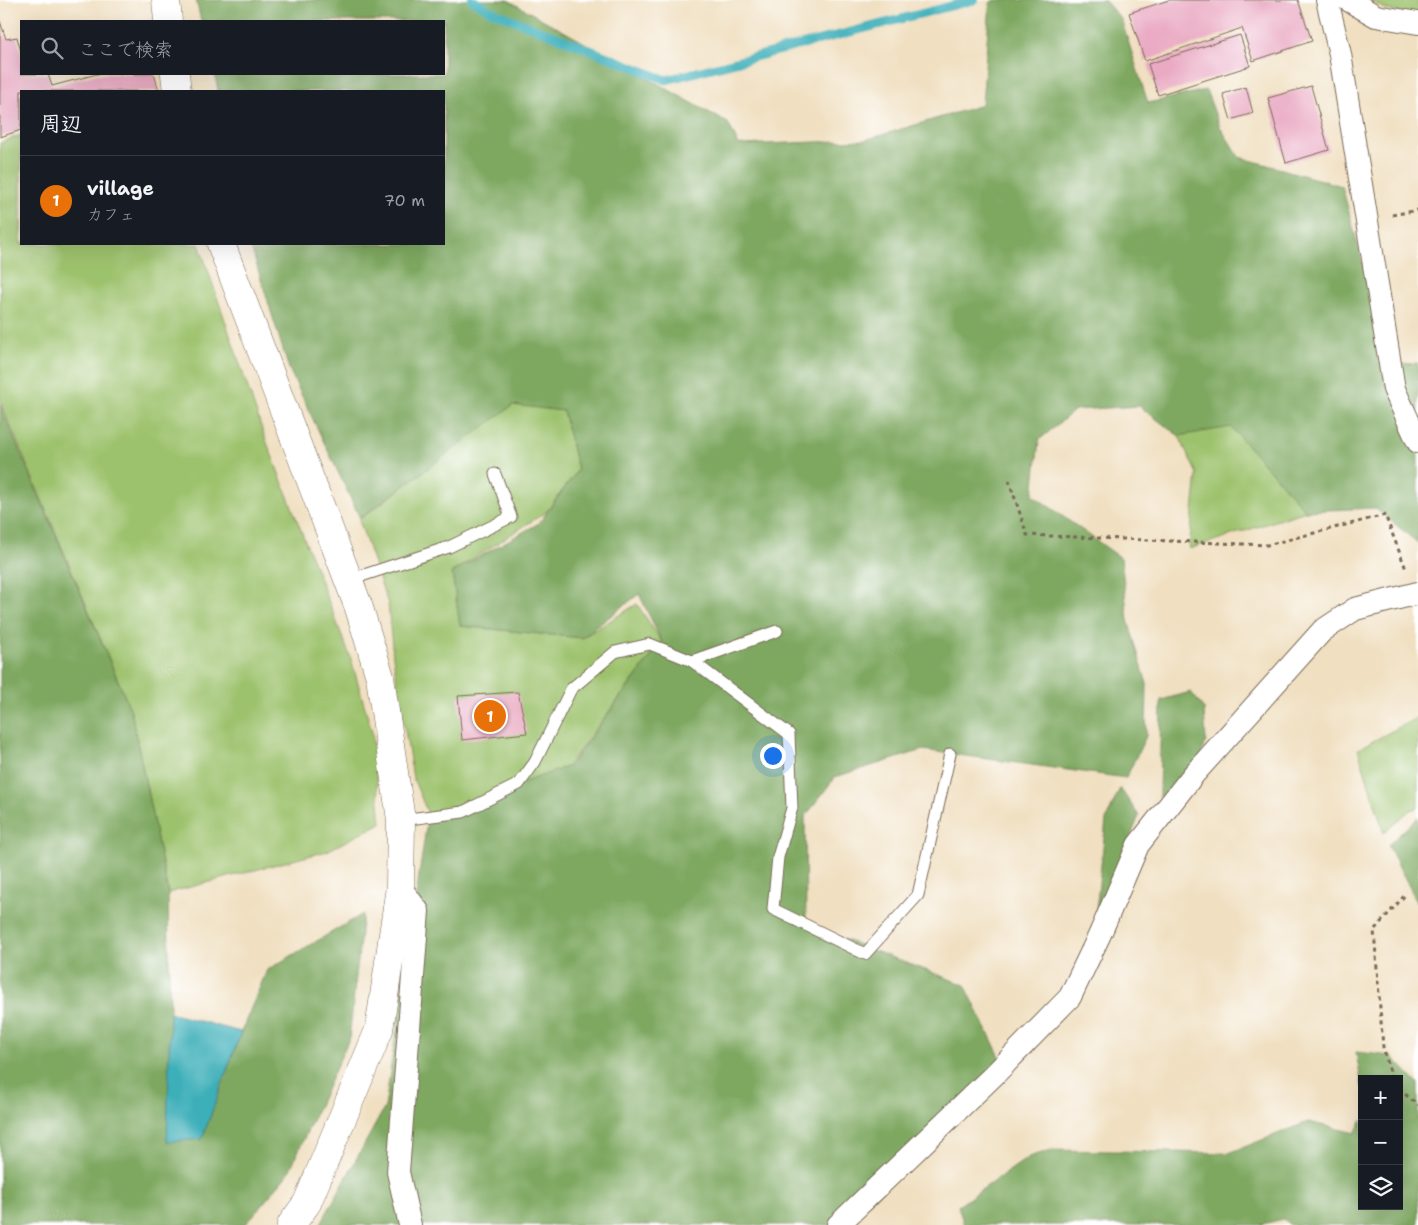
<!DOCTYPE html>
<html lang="ja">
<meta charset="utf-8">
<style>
:root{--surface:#171b24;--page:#242831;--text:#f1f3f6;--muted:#9ea1a6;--line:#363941;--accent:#c8321e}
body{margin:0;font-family:"Shantell Sans","Klee One",sans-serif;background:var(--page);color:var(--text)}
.controls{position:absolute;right:15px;bottom:15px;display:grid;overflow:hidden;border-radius:0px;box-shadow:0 5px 20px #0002}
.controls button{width:45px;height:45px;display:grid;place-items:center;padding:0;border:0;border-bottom:1px solid var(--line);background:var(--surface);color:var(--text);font:25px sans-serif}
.you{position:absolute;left:772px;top:755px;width:18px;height:18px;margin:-12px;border:4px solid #fff;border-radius:50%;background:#1a73e8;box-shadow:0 0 0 8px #1a73e833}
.badge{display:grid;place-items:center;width:32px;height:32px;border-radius:50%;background:var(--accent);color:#fff;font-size:16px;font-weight:700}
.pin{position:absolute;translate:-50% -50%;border:2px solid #fff;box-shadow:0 1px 5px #0006}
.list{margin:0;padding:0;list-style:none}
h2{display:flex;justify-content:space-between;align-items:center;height:65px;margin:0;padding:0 20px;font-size:21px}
h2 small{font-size:16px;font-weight:400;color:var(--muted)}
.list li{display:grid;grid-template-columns:32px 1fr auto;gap:15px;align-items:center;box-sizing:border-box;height:90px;padding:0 20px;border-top:1px solid var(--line)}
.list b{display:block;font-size:19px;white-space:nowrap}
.list p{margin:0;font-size:16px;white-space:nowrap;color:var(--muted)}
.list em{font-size:16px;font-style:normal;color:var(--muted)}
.icon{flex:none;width:28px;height:28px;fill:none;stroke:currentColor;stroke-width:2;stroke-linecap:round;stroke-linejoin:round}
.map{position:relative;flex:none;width:1418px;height:1225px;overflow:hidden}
.search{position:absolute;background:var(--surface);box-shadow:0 5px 20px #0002;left:20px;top:20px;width:425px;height:55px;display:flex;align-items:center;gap:12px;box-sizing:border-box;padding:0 18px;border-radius:0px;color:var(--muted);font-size:19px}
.panel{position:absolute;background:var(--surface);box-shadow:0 5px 20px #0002;left:20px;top:90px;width:425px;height:155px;border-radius:0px}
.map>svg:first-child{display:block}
</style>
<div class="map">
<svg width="1418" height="1225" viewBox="0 0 1418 1225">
<rect width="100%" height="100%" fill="#fff"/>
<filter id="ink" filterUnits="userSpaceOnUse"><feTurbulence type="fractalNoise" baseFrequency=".02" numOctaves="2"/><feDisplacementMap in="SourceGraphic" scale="10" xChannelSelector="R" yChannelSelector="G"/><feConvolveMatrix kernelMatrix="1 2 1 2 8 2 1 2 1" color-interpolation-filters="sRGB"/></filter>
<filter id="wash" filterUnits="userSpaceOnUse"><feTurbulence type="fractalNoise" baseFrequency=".0096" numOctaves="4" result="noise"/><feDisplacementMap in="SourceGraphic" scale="20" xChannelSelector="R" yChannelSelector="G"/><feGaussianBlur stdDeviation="1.12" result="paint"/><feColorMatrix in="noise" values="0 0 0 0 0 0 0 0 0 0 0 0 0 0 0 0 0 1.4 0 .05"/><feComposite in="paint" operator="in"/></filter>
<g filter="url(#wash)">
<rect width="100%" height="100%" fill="#f0dfc0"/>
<g fill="#9dc26d" stroke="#6c7646">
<path d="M1369 0H1418V16L1387 10Z"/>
<path d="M21 135V244H199L264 435 351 659 372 732 381 823 327 851 168 893 131 711 0 401V143Z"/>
<path d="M513 404 563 411 578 470 546 512 452 572 460 626 582 638 637 604 662 642 565 769 507 791 428 814 413 778 393 657 388 604 359 520Z"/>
<path d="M1235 421 1306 511 1189 549 1197 474 1179 436Z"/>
<path d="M1418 717V808L1410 810 1384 833 1358 749Z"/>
</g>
<g fill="#7ea860" stroke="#5c693f">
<path d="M196 0H508L728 123 739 145 865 140 982 105 990 3 994 0H1104L1121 19 1148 103 1206 90 1220 127 1239 157 1342 186 1390 365 1418 363V543L1375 508 1306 511 1231 427 1179 436 1139 406 1075 410 1039 440 1033 495 1121 558 1128 620 1147 684 1146 736 1126 778 923 750 835 777 805 817 806 925 965 985 1009 1075 844 1225H320L385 1107 428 814 476 799 569 766 662 642 639 594 582 638 460 626 452 572 539 523 578 470 563 411 513 405 360 518 289 369 250 244H444V91H218L215 74H444V21H201Z"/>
<path d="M0 405 131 711 168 893 170 1013 168 1141 202 1139 241 1032 267 970 363 914 349 1039 288 1174 245 1225H0Z"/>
<path d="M1191 692 1204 709 1206 741 1194 774 1159 797 1161 700Z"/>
<path d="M1120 788 1139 816 1124 852 1115 900 1096 911 1106 820Z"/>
<path d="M1418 817V904L1388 845Z"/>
<path d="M1356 1052 1391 1056 1418 1084V1225H1290L1283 1219 1259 1225H964L958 1206 1029 1157 1051 1150 1229 1153 1308 1122 1355 1133 1362 1120V1206H1399V1079H1362V1087Z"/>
</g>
<path fill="#3eafb9" stroke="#3c6c6c" d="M170 1013 241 1032 202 1139 167 1142Z"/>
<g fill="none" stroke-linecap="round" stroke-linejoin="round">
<path stroke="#3eafb9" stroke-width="9" d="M472 0 491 11 666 80 974 0"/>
</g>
<g id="blocks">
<g fill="#eaaac3">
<path d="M1169 0H1298L1312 41 1253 61 1242 28 1145 61 1129 13Z"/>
<path d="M0 21 6 39 17 37 21 52V74H48L52 86 97 74H154L159 91H21V130L0 137Z"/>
<path d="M1240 35 1250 66 1158 95 1148 64Z"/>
<path d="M1311 86 1329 150 1286 163 1268 98Z"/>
<path d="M1246 87 1253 113 1231 120 1223 94Z"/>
<path d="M518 692 527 733 462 740 458 696Z"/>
</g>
</g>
</g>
<g filter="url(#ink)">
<use href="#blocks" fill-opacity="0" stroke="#7a6957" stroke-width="1"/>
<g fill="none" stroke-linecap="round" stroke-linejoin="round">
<defs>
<g id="service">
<path d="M349 580 449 547 511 517 495 474"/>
<path d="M692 661 777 631"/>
<path d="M401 820 463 812 519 784 535 762 571 689 615 652 650 644 692 661 789 734 792 808 778 857 773 909 865 954 918 895 950 754"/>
</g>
<g id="minor">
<path d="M1327 0 1340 54 1394 389 1418 442"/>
<path d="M1348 0 1376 16 1418 23"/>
<path d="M400 887 418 911 398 1172 410 1225"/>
<path d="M838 1225 994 1075 1070 997 1100 934 1138 845 1194 774 1322 631 1355 609 1418 593"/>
</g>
<g id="tertiary">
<path d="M166 0 168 21"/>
<path d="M175 74 177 91"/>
<path d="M221 244 359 608 380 677 401 820 400 887 379 1030 307 1203 291 1225"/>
</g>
</defs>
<use href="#service" stroke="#7a6957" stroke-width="13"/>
<use href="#minor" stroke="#7a6957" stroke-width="24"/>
<use href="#tertiary" stroke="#7a6957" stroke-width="29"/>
<g stroke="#7a6957" stroke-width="3" stroke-dasharray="4 4" stroke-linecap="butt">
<path d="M1392 215 1418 210"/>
<path d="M1009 480 1027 535 1267 545 1385 515 1406 569"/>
<path d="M1392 1079 1383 1047 1374 930 1405 895"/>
<path d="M1399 1089 1418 1105"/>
</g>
<use href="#service" stroke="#fff" stroke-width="11"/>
<use href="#minor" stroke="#fff" stroke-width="22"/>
<use href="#tertiary" stroke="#fff" stroke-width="28"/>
</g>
</g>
</svg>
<div class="controls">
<button>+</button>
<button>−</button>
<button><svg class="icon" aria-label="layers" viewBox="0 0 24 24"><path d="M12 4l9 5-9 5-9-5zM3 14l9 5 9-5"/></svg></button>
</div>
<div class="you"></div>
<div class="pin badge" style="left:490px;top:716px;background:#e8710a">1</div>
<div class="search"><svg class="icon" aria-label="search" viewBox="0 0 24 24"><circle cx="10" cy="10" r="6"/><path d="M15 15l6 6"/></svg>ここで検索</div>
<section class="panel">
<h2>周辺<small></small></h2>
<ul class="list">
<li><span class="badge" style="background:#e8710a">1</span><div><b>village</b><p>カフェ</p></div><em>70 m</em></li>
</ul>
</section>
</div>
